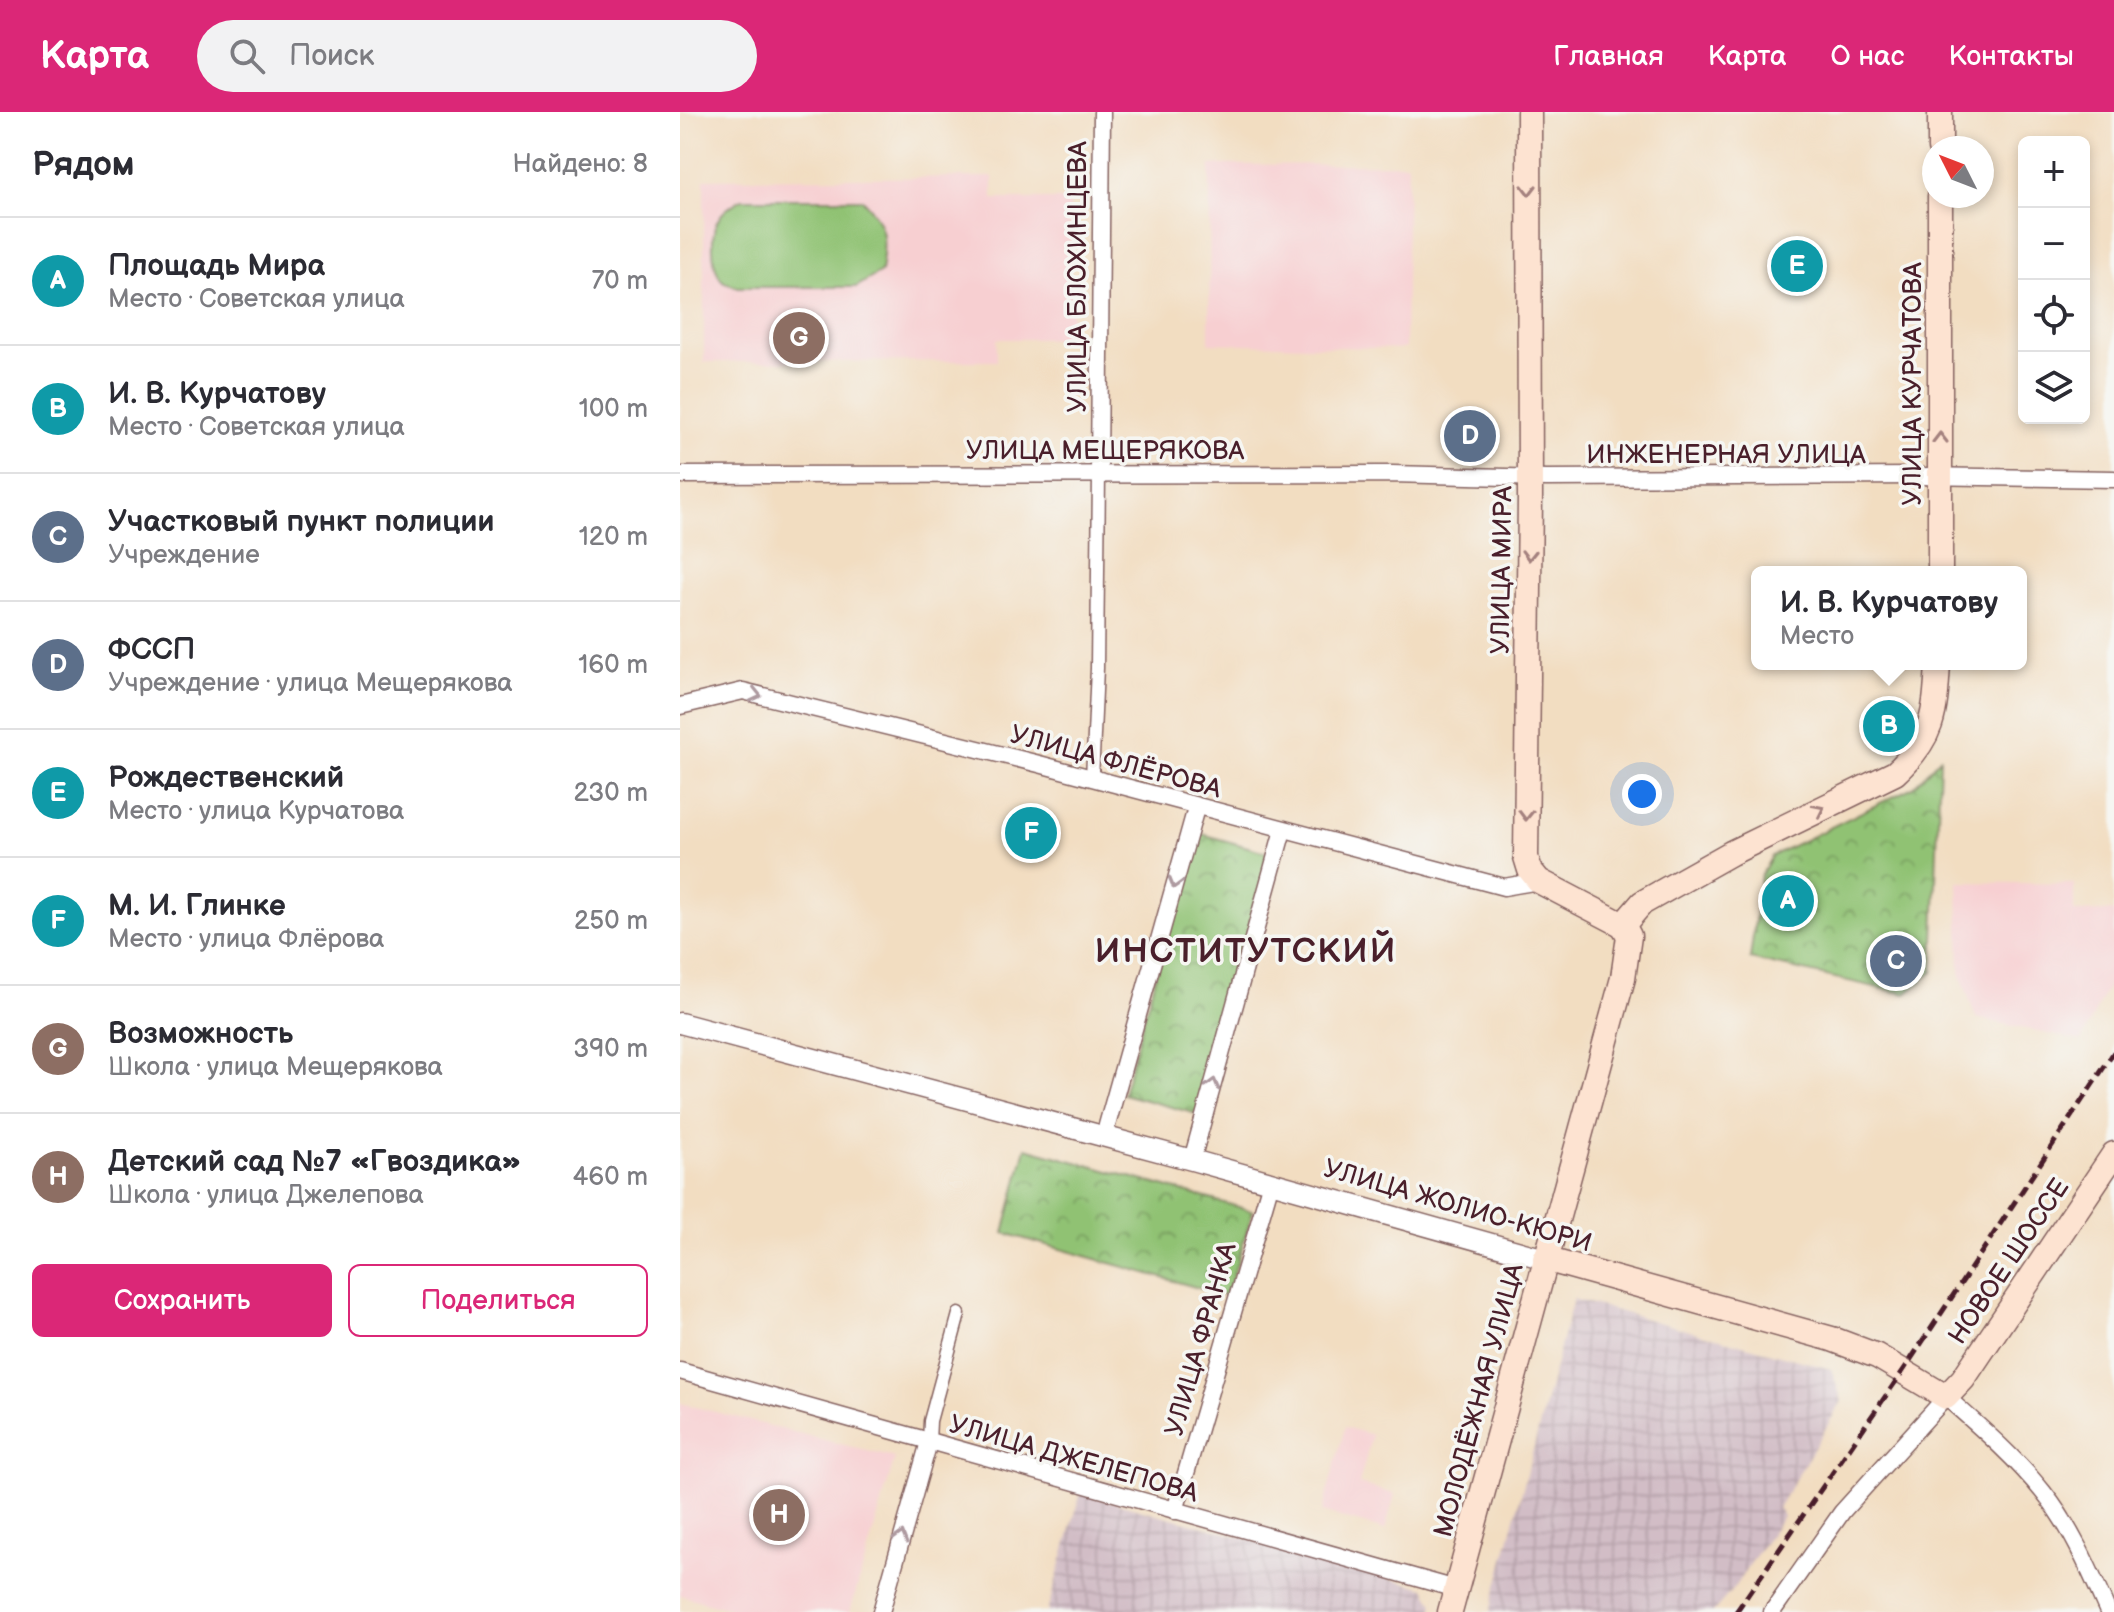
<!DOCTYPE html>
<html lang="ru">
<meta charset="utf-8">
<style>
:root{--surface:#fff;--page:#f2f2f3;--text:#2b2b33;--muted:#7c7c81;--line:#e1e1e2;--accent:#db2777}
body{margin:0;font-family:"Balsamiq Sans",sans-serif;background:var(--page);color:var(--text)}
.controls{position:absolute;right:24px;top:24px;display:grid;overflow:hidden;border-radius:12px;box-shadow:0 4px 12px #0003}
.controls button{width:72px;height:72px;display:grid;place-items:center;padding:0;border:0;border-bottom:2px solid var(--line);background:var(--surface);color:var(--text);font:40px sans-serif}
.compass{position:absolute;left:1242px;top:24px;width:72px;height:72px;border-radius:50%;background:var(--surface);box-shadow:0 4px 12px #0003;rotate:312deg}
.you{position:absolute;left:962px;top:682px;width:28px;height:28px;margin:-20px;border:6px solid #fff;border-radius:50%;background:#1a73e8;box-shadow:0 0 0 12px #1a73e833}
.badge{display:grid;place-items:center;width:52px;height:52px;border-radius:50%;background:var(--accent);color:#fff;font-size:26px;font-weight:700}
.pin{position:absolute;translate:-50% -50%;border:4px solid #fff;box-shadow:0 2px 8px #0006}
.popup{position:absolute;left:1071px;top:454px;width:276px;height:104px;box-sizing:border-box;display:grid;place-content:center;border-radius:12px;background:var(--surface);filter:drop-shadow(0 2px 6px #0005);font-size:26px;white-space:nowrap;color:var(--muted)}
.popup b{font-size:30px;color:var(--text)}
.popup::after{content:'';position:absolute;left:50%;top:100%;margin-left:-16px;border:16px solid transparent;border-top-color:var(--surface)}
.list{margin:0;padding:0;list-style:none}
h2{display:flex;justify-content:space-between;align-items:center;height:104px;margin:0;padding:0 32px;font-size:34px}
h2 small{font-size:26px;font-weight:400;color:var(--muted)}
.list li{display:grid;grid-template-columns:52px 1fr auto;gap:24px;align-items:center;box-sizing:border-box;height:128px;padding:0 32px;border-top:2px solid var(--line)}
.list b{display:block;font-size:30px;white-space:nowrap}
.list p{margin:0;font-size:26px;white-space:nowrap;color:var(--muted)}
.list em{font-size:26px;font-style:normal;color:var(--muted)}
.actions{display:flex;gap:16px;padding:24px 32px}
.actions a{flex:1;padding:18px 0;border:2px solid var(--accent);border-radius:12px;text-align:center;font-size:28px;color:var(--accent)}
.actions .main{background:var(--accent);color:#fff}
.icon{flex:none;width:44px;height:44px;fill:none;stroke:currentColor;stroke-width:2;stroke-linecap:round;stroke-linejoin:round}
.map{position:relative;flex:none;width:1434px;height:1500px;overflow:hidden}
header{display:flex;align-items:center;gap:48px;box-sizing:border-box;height:112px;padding:0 40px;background:var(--accent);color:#fff}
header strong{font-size:38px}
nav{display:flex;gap:44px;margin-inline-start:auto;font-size:28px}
.search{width:560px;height:72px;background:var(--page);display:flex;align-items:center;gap:20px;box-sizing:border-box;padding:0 28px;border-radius:44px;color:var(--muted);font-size:30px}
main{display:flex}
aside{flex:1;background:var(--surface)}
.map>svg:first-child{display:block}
</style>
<header>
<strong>Карта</strong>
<div class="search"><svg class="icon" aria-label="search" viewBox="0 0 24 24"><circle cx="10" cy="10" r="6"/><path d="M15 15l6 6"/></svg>Поиск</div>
<nav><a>Главная</a><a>Карта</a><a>О нас</a><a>Контакты</a></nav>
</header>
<main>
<aside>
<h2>Рядом<small>Найдено: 8</small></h2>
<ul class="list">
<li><span class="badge" style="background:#0f9aa8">A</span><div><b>Площадь Мира</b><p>Место · Советская улица</p></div><em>70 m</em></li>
<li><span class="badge" style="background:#0f9aa8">B</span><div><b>И. В. Курчатову</b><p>Место · Советская улица</p></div><em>100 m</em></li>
<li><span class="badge" style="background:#5c6f8a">C</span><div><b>Участковый пункт полиции</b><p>Учреждение</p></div><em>120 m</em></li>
<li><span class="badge" style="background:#5c6f8a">D</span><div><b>ФССП</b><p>Учреждение · улица Мещерякова</p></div><em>160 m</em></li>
<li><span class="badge" style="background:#0f9aa8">E</span><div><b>Рождественский</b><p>Место · улица Курчатова</p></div><em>230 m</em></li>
<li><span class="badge" style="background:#0f9aa8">F</span><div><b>М. И. Глинке</b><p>Место · улица Флёрова</p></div><em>250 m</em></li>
<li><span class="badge" style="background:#8d6e63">G</span><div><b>Возможность</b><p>Школа · улица Мещерякова</p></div><em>390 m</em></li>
<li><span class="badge" style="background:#8d6e63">H</span><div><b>Детский сад №7 «Гвоздика»</b><p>Школа · улица Джелепова</p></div><em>460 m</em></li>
</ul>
<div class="actions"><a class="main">Сохранить</a><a>Поделиться</a></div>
</aside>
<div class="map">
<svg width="1434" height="1500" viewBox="0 0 1434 1500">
<defs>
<pattern id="industrial-grid" width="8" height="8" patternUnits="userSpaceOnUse" patternTransform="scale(2)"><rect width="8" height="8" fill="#d2bdc6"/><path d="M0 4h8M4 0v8" fill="none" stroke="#b6a2aa"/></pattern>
<pattern id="park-crowns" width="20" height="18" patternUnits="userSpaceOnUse" patternTransform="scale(2)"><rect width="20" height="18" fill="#90c273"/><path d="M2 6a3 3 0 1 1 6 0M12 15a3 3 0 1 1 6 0" fill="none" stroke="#789d5f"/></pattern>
</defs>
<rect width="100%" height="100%" fill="#f6f6f2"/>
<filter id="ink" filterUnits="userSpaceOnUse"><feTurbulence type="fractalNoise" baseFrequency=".0125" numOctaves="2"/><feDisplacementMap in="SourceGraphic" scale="16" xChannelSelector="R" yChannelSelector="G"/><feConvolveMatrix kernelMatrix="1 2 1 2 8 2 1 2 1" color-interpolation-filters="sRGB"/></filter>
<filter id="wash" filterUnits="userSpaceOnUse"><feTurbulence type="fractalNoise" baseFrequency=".006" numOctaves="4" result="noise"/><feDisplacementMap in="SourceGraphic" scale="32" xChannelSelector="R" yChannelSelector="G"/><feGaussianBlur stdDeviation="1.8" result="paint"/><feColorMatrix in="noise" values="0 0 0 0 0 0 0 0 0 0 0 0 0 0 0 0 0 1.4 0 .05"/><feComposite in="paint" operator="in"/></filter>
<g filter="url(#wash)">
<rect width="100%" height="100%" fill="#f2ddc1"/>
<g fill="#f7cfd1">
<path d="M728 52 725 237 529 231 530 53Z"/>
<path d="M313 65V87H390L392 227H317V249L24 250V67Z"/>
<path d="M1278 770 1394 772V800L1434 799V862L1401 929 1296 906 1280 861Z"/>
<path d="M0 1291 215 1346 170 1500H59L0 1483Z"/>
<path d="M665 1315 692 1323 679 1372 715 1382 705 1418 642 1400Z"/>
</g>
<g fill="url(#industrial-grid)">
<path d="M893 1187 1151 1257 1162 1289 1098 1396 1103 1404 1053 1477 1033 1500H810Z"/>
<path d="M401 1381 745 1476 754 1492 752 1500H367Z"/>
</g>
<g fill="url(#park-crowns)" stroke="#6d704f" stroke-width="2">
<path d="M1260 646 1253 860 1226 882 1070 847 1081 763 1092 744 1233 675Z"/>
<path d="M515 720 589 741 517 1002 443 982Z"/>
<path d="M346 1036 573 1099 547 1184 324 1121Z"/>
</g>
<path fill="#90c273" stroke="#6d704f" stroke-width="2" d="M62 87H182C206 111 206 127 201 160L176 175H56C52 173 48 172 44 170 31 159 30 122 38 108 43 98 52 93 62 87Z"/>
</g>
<g filter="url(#ink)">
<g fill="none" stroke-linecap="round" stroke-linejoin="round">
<defs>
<g id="pedestrian">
<path d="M412 667 417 556 419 362"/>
<path d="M249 1330 250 1309 279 1202"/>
</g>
<g id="minor">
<path d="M419 362 422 0"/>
<path d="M0 363 712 362 867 366 1240 364 1434 367"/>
<path d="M0 594 63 579 359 652 824 775 859 769"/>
<path d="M424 1024 516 696"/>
<path d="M512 1048 603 718"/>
<path d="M0 1259 776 1477"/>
<path d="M495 1399 591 1070"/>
<path d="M201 1500 249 1330"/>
<path d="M1092 1500 1162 1400 1266 1285C1300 1315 1335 1345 1363 1380 1392 1416 1410 1459 1428 1500"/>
</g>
<path id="tertiary" d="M0 911 512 1048 865 1147"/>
<g id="secondary">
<path d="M849 0 850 384 846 745 850 758 859 769 943 813"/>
<path d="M1260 36V0"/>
<path d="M1260 460V84"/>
<path d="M943 813 962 791 1051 741 1215 661C1254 625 1255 603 1258 552"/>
<path d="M865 1147 1152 1227 1197 1244 1266 1285 1283 1267 1434 1042"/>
<path d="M770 1500 943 866 949 824 943 813"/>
</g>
</defs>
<use href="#pedestrian" stroke="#856260" stroke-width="15"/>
<use href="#minor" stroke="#856260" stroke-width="19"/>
<use href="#tertiary" stroke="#856260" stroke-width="23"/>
<use href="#secondary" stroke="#856260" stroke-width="27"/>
<use href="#pedestrian" stroke="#fff" stroke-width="12"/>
<use href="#minor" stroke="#fff" stroke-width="16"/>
<use href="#tertiary" stroke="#fff" stroke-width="20"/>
<use href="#secondary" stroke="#fde3d1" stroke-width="24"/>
<path stroke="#4a1f2b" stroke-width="5" stroke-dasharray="12 6" stroke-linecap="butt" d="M1056 1500 1223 1259 1434 940"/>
</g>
<defs><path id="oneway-chevron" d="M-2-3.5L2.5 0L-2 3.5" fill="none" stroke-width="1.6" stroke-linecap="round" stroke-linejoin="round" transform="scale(2)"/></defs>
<g stroke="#a4817e">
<use href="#oneway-chevron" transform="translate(849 78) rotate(90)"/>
<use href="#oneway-chevron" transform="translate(1260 326) rotate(-90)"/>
<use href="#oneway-chevron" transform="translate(849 443) rotate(91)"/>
<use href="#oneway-chevron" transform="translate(1139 698) rotate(-26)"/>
<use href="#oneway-chevron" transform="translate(846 703) rotate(91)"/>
</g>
<g stroke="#ae9aa0">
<use href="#oneway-chevron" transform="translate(76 583) rotate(13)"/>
<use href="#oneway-chevron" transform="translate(495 771) rotate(106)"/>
<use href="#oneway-chevron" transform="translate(533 972) rotate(-75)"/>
<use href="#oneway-chevron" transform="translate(221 1425) rotate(-74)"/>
</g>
</g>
<g text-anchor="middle" stroke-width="7" stroke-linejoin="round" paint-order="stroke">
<g font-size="26" fill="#4a1f2b" stroke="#f6f6f2">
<text transform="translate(397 165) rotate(-90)" y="9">УЛИЦА БЛОХИНЦЕВА</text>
<text transform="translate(1232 272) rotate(-90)" y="9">УЛИЦА КУРЧАТОВА</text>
<text x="425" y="347">УЛИЦА МЕЩЕРЯКОВА</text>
<text x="1046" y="351">ИНЖЕНЕРНАЯ УЛИЦА</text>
<text transform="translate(821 458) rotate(-89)" y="9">УЛИЦА МИРА</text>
<text transform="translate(436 649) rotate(15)" y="9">УЛИЦА ФЛЁРОВА</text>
<text transform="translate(778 1093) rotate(16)" y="9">УЛИЦА ЖОЛИО-КЮРИ</text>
<text transform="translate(1328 1149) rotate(-56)" y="9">НОВОЕ ШОССЕ</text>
<text transform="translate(520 1227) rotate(-74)" y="9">УЛИЦА ФРАНКА</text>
<text transform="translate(798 1288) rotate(-75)" y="9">МОЛОДЁЖНАЯ УЛИЦА</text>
<text transform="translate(394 1346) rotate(16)" y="9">УЛИЦА ДЖЕЛЕПОВА</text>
</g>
<g font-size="34" font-weight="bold" letter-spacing="2" fill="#4a1f2b" stroke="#f6f6f2">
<text x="566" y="850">ИНСТИТУТСКИЙ</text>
</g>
</g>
</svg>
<div class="controls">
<button>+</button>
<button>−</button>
<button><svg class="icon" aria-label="locate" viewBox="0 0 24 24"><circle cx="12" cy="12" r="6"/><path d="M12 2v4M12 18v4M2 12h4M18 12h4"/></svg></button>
<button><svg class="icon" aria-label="layers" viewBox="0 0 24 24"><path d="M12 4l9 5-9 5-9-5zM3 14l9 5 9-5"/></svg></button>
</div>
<svg class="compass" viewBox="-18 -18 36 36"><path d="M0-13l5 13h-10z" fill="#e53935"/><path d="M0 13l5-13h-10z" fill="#7c7c81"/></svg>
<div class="you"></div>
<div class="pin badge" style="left:1108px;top:789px;background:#0f9aa8">A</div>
<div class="pin badge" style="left:1209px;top:614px;background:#0f9aa8">B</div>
<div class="popup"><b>И. В. Курчатову</b>Место</div>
<div class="pin badge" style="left:1216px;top:849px;background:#5c6f8a">C</div>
<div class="pin badge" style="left:790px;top:324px;background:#5c6f8a">D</div>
<div class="pin badge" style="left:1117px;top:154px;background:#0f9aa8">E</div>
<div class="pin badge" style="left:351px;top:721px;background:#0f9aa8">F</div>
<div class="pin badge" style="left:119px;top:226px;background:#8d6e63">G</div>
<div class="pin badge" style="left:99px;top:1403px;background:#8d6e63">H</div>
</div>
</main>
